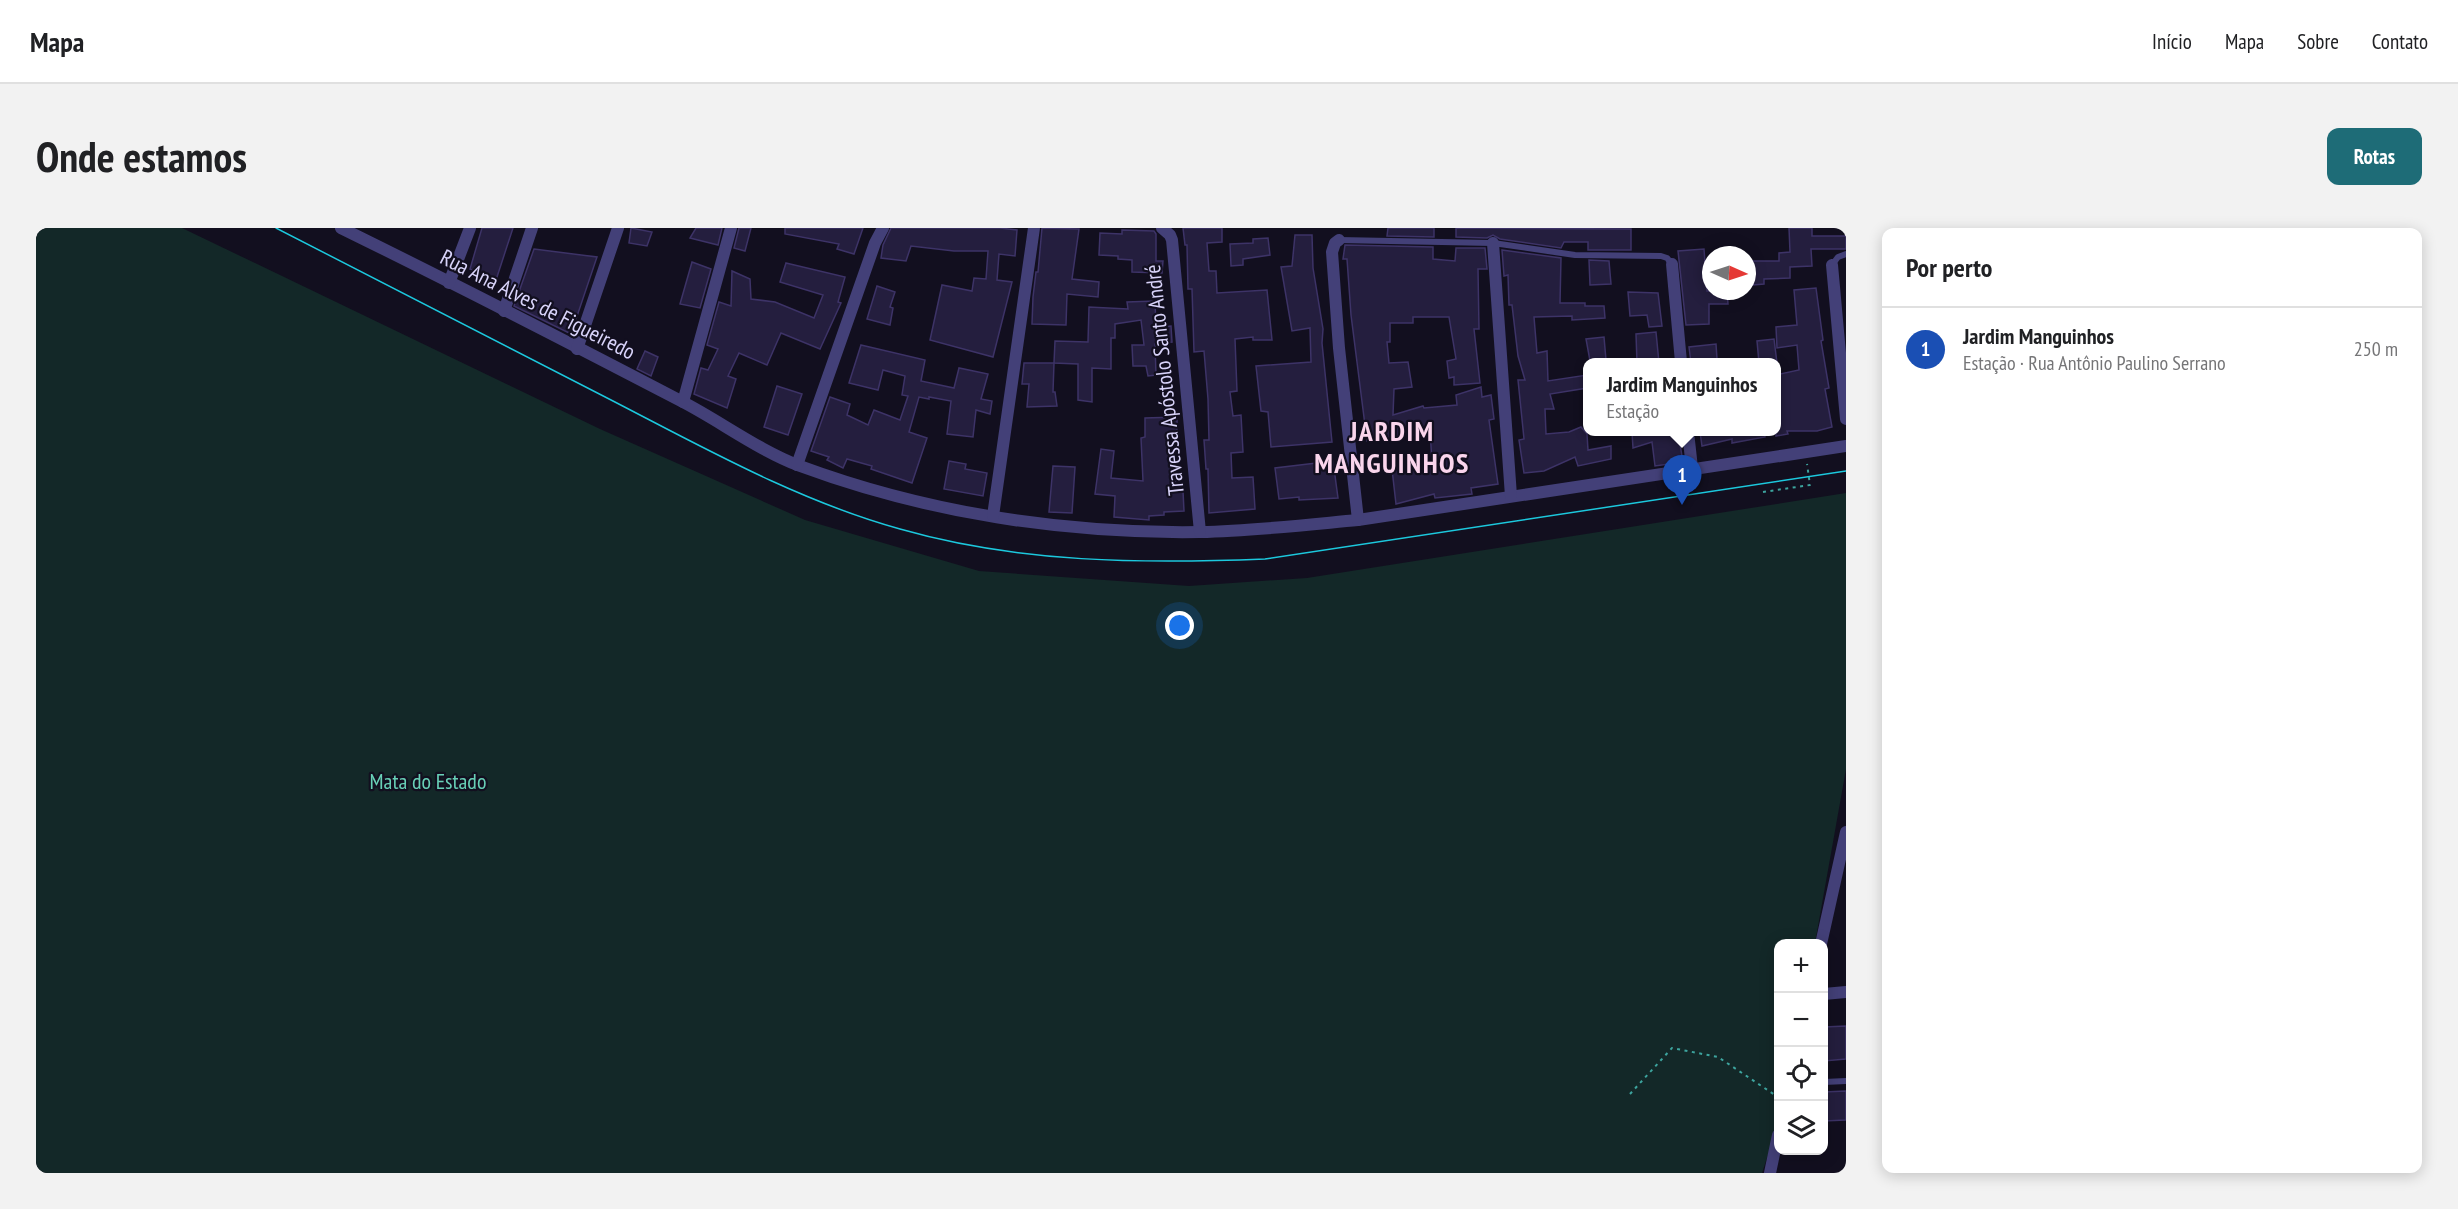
<!DOCTYPE html>
<html lang="pt">
<meta charset="utf-8">
<style>
:root{--surface:#fff;--page:#f2f2f2;--text:#202124;--muted:#757577;--line:#e0e0e0;--accent:#1e6c77}
body{margin:0;font-family:"PT Sans Narrow",sans-serif;background:var(--page);color:var(--text)}
.controls{position:absolute;right:18px;bottom:18px;display:grid;overflow:hidden;border-radius:12px;box-shadow:0 3px 15px #0003}
.controls button{width:54px;height:54px;display:grid;place-items:center;padding:0;border:0;border-bottom:2px solid var(--line);background:var(--surface);color:var(--text);font:30px sans-serif}
.compass{position:absolute;left:1666px;top:18px;width:54px;height:54px;border-radius:50%;background:var(--surface);box-shadow:0 3px 15px #0003;rotate:93deg}
.you{position:absolute;left:1144px;top:398px;width:21px;height:21px;margin:-15px;border:4px solid #fff;border-radius:50%;background:#1a73e8;box-shadow:0 0 0 9px #1a73e833}
.badge{display:grid;place-items:center;width:39px;height:39px;border-radius:50%;background:var(--accent);color:#fff;font-size:20px;font-weight:700}
.pin{position:absolute;translate:-50% -50px;filter:drop-shadow(0 2px 3px #0008)}
.pin::after{content:'';position:absolute;top:32px;width:21px;height:18px;background:inherit;clip-path:polygon(0 0,100% 0,50% 100%)}
.popup{position:absolute;left:1547px;top:130px;width:198px;height:78px;box-sizing:border-box;display:grid;place-content:center;border-radius:12px;background:var(--surface);filter:drop-shadow(0 2px 4px #0005);font-size:20px;white-space:nowrap;color:var(--muted)}
.popup b{font-size:22px;color:var(--text)}
.popup::after{content:'';position:absolute;left:50%;top:100%;margin-left:-12px;border:12px solid transparent;border-top-color:var(--surface)}
.list{margin:0;padding:0;list-style:none}
h2{display:flex;justify-content:space-between;align-items:center;height:78px;margin:0;padding:0 24px;font-size:26px}
h2 small{font-size:20px;font-weight:400;color:var(--muted)}
.list li{display:grid;grid-template-columns:39px 1fr auto;gap:18px;align-items:center;box-sizing:border-box;height:84px;padding:0 24px;border-top:2px solid var(--line)}
.list b{display:block;font-size:22px;white-space:nowrap}
.list p{margin:0;font-size:20px;white-space:nowrap;color:var(--muted)}
.list em{font-size:20px;font-style:normal;color:var(--muted)}
.icon{flex:none;width:33px;height:33px;fill:none;stroke:currentColor;stroke-width:2;stroke-linecap:round;stroke-linejoin:round}
.map{position:relative;flex:none;width:1810px;height:945px;overflow:hidden;border-radius:12px}
header{display:flex;align-items:center;gap:36px;box-sizing:border-box;height:84px;padding:0 30px;background:var(--surface);border-bottom:2px solid var(--line)}
header strong{font-size:28px}
nav{display:flex;gap:33px;margin-inline-start:auto;font-size:21px}
.intro{display:flex;align-items:center;justify-content:space-between;box-sizing:border-box;height:144px;padding:0 36px}
h1{margin:0;font-size:42px}
.button{padding:15px 27px;border-radius:12px;background:var(--accent);color:#fff;font-size:21px;font-weight:700}
main{display:flex;gap:36px;padding:0 36px}
aside{flex:1;background:var(--surface);border-radius:12px;box-shadow:0 3px 15px #0003}
.map>svg:first-child{display:block}
</style>
<header>
<strong>Mapa</strong>
<nav><a>Início</a><a>Mapa</a><a>Sobre</a><a>Contato</a></nav>
</header>
<div class="intro"><h1>Onde estamos</h1><a class="button">Rotas</a></div>
<main>
<div class="map">
<svg width="1810" height="945" viewBox="0 0 1810 945">
<rect width="100%" height="100%" fill="#120f1f"/>
<path fill="#132828" d="M0 0H146L564 201 769 292 943 343 1153 358 1271 350 1810 265V541L1779 715 1742 716V896L1726 945H0Z"/>
<g fill="#241e3e" stroke="#3d3367" stroke-width="1.5">
<path d="M446 0H477L460 52 434 41Z"/>
<path d="M595 0 616 4 611 18 593 15Z"/>
<path d="M660 0H686L682 17 654 10Z"/>
<path d="M703 0H715L709 23 698 20Z"/>
<path d="M749 0H827L818 26 801 21 803 16 749 6Z"/>
<path d="M855 0H964L981 2 979 28 963 26 961 52 976 54 957 129 894 112 906 57 936 63 938 50 950 51 952 23H918L875 18 870 33 845 30 847 17Z"/>
<path d="M1006 0 1043 1 1036 51 1063 54 1062 69 1031 66 1030 97 996 96 997 69 1000 44H1002Z"/>
<path d="M1147 0H1186V14L1171 15 1173 43H1180L1181 65 1231 62 1236 112H1217V109L1199 111 1201 163 1194 164 1197 188 1205 187 1207 224 1195 225 1196 250 1217 249 1219 281 1173 285 1172 241H1170L1168 212H1173L1172 171 1168 123 1158 124 1156 61H1152L1151 17H1149Z"/>
<path d="M1352 0H1398V9L1351 8Z"/>
<path d="M1420 0 1595 1V22H1552V14H1528L1525 20 1464 11 1457 7 1451 10 1420 9Z"/>
<path d="M1753 0H1776V8H1810V21H1775L1776 38 1754 39V50L1728 51V56L1717 57 1715 33H1743V25L1754 24Z"/>
<path d="M1086 2 1118 3 1120 6V33H1127L1126 45 1096 44V32L1082 31V28L1063 27 1064 5 1086 6Z"/>
<path d="M1259 7H1276L1277 40 1287 101 1286 115 1296 214 1235 219 1232 184 1225 183 1220 138 1275 134 1274 100 1256 103 1245 39 1256 38Z"/>
<path d="M1232 10 1234 27 1207 31V37L1195 38 1194 16 1217 15V11Z"/>
<path d="M1309 17 1397 19V31L1419 33 1420 20H1449L1451 41H1442L1443 101H1438L1444 155 1418 157V149L1413 150 1411 133 1420 131 1413 89H1377V95H1354V114H1351L1353 135 1372 134 1376 159 1358 161 1357 187 1387 178 1388 180 1421 177 1420 167 1445 159 1446 169 1455 167 1458 191 1453 192 1462 256 1435 260 1436 266 1399 270 1398 266 1360 276 1356 241 1396 234 1394 202 1371 209V206L1331 213 1315 87 1311 31H1307Z"/>
<path d="M498 21 561 29 535 106 478 78Z"/>
<path d="M1668 21 1671 63H1691L1692 76H1673V96L1650 97 1642 23Z"/>
<path d="M1466 22 1525 30 1524 75H1549V78H1568L1569 90 1536 92V88L1498 89 1501 125 1511 123 1512 153 1551 147V160L1514 166 1518 181H1509L1510 206 1533 204 1545 199 1551 206 1552 222 1575 218V231L1542 238 1539 229 1508 243 1488 245 1483 212 1488 211 1482 152H1489L1482 128 1476 77H1473L1472 47 1468 48Z"/>
<path d="M1553 32 1573 33 1575 56 1554 57Z"/>
<path d="M656 34 675 41 664 80 644 76Z"/>
<path d="M750 35 809 49 802 74 805 75 784 121 745 105 731 137 703 125 692 148 700 151 691 180 658 166 665 140 672 142 682 121 671 117 683 74 695 78 696 43 714 51 715 71 739 74 778 90 787 67 744 54Z"/>
<path d="M841 58 859 64 854 79 857 80 854 97 831 91Z"/>
<path d="M1780 60 1787 112 1785 113 1793 160 1789 161 1796 199 1781 203H1751L1752 206 1740 208V147L1763 142 1761 117 1741 120 1740 99 1761 97 1758 62Z"/>
<path d="M1592 64 1622 65 1626 98 1613 99 1611 87 1594 88Z"/>
<path d="M1119 73 1120 99 1135 98 1136 114 1119 116 1120 147 1112 148 1110 138H1097L1096 117H1108L1105 92 1079 96V110H1075V141L1056 140V174L1042 172V136L1018 135 1019 113 1052 114 1053 79 1092 81 1091 74Z"/>
<path d="M1620 104 1623 135H1601L1600 106Z"/>
<path d="M1568 109 1570 132 1554 133 1550 111Z"/>
<path d="M1738 111 1741 135H1723L1721 113Z"/>
<path d="M1680 116 1681 131 1655 135 1653 119Z"/>
<path d="M825 117 889 132 885 153 918 160 923 140 952 146 945 171 956 173 954 186 940 182 937 209 911 206 915 173 893 169V171L883 169 873 204 891 210 876 255 835 241 836 238 811 231 807 240 791 232 793 229 775 223 794 169 814 176 811 187 832 197 838 182 864 192 872 168 866 167 869 148 847 142 842 162 813 155Z"/>
<path d="M609 123 622 129 615 148 601 141Z"/>
<path d="M988 135H1018L1017 164H1019L1021 178 991 179 993 156H986Z"/>
<path d="M741 158 766 166 752 207 728 199Z"/>
<path d="M1141 189V204H1138L1140 263H1147L1148 283 1128 284V287L1113 288V292L1078 289 1079 268 1059 266 1065 221 1078 223 1075 250 1107 253 1105 210 1109 209V190Z"/>
<path d="M1596 204H1642L1647 234 1619 238 1616 214 1597 220Z"/>
<path d="M1664 204H1728L1729 209 1696 215V211L1666 218Z"/>
<path d="M913 233 930 236 929 241 951 245 947 268 908 261Z"/>
<path d="M1297 233 1302 270 1263 272V269L1243 271 1239 240Z"/>
<path d="M1017 238 1039 239 1036 285 1013 284Z"/>
<path d="M1810 798V831L1788 833V799Z"/>
<path d="M1810 863V892L1788 893V864Z"/>
</g>
<g fill="none" stroke-linecap="round" stroke-linejoin="round">
<g stroke="#3da49e" stroke-width="2" stroke-dasharray="3 4.5" stroke-linecap="butt">
<path d="M1727 264 1774 257 1771 236"/>
<path d="M1594 866 1636 820 1682 829 1742 869"/>
</g>
<g stroke="#434078" stroke-width="6">
<path d="M1303 12 1457 15 1539 27 1625 28 1631 30 1636 36"/>
<path d="M1796 37 1802 29 1810 26"/>
<path d="M1788 854 1810 853"/>
</g>
<g stroke="#434078" stroke-width="12">
<path d="M305 0C419 56 532 114 645 173 684 193 722 222 764 238 891 285 1029 306 1164 304 1217 303 1269 297 1322 292L1810 218"/>
<path d="M1126 0 1134 7 1136 12 1164 304"/>
<path d="M1303 12 1299 15 1296 24 1303 120 1322 292"/>
<path d="M1457 15 1475 268"/>
<path d="M1636 36 1645 134"/>
<path d="M1796 37 1810 191"/>
<path d="M413 55 434 0"/>
<path d="M468 83 496 0"/>
<path d="M541 121 582 0"/>
<path d="M647 174 695 0"/>
<path d="M1652 204 1656 240"/>
<path d="M761 237 839 15 847 0"/>
<path d="M957 288 998 0"/>
<path d="M1785 716 1810 604"/>
<path d="M1788 766 1810 764"/>
<path d="M1734 945 1742 907"/>
</g>
<path stroke="#1cc8dd" stroke-width="1.5" d="M240 0C353 58 465 116 577 173 670 221 763 273 864 301 983 335 1107 336 1229 331L1810 243"/>
</g>
<g text-anchor="middle" stroke-width="4.5" stroke-linejoin="round" paint-order="stroke">
<g font-size="22" fill="#d8d3f9" stroke="#120f1f">
<text transform="translate(502 76) rotate(27)" y="8">Rua Ana Alves de Figueiredo</text>
<text transform="translate(1128 152) rotate(-96)" y="8">Travessa Apóstolo Santo André</text>
</g>
<g font-size="22" fill="#68d0b7" stroke="#120f1f">
<text x="392" y="561">Mata do Estado</text>
</g>
<g font-size="28" font-weight="bold" letter-spacing="1.5" fill="#fad5ec" stroke="#120f1f">
<text x="1356" y="213">JARDIM<tspan x="1356" dy="32">MANGUINHOS</tspan></text>
</g>
</g>
</svg>
<div class="controls">
<button>+</button>
<button>−</button>
<button><svg class="icon" aria-label="locate" viewBox="0 0 24 24"><circle cx="12" cy="12" r="6"/><path d="M12 2v4M12 18v4M2 12h4M18 12h4"/></svg></button>
<button><svg class="icon" aria-label="layers" viewBox="0 0 24 24"><path d="M12 4l9 5-9 5-9-5zM3 14l9 5 9-5"/></svg></button>
</div>
<svg class="compass" viewBox="-18 -18 36 36"><path d="M0-13l5 13h-10z" fill="#e53935"/><path d="M0 13l5-13h-10z" fill="#757577"/></svg>
<div class="you"></div>
<div class="pin badge" style="left:1646px;top:277px;background:#1a4fb4">1</div>
<div class="popup"><b>Jardim Manguinhos</b>Estação</div>
</div>
<aside>
<h2>Por perto<small></small></h2>
<ul class="list">
<li><span class="badge" style="background:#1a4fb4">1</span><div><b>Jardim Manguinhos</b><p>Estação · Rua Antônio Paulino Serrano</p></div><em>250 m</em></li>
</ul>
</aside>
</main>
